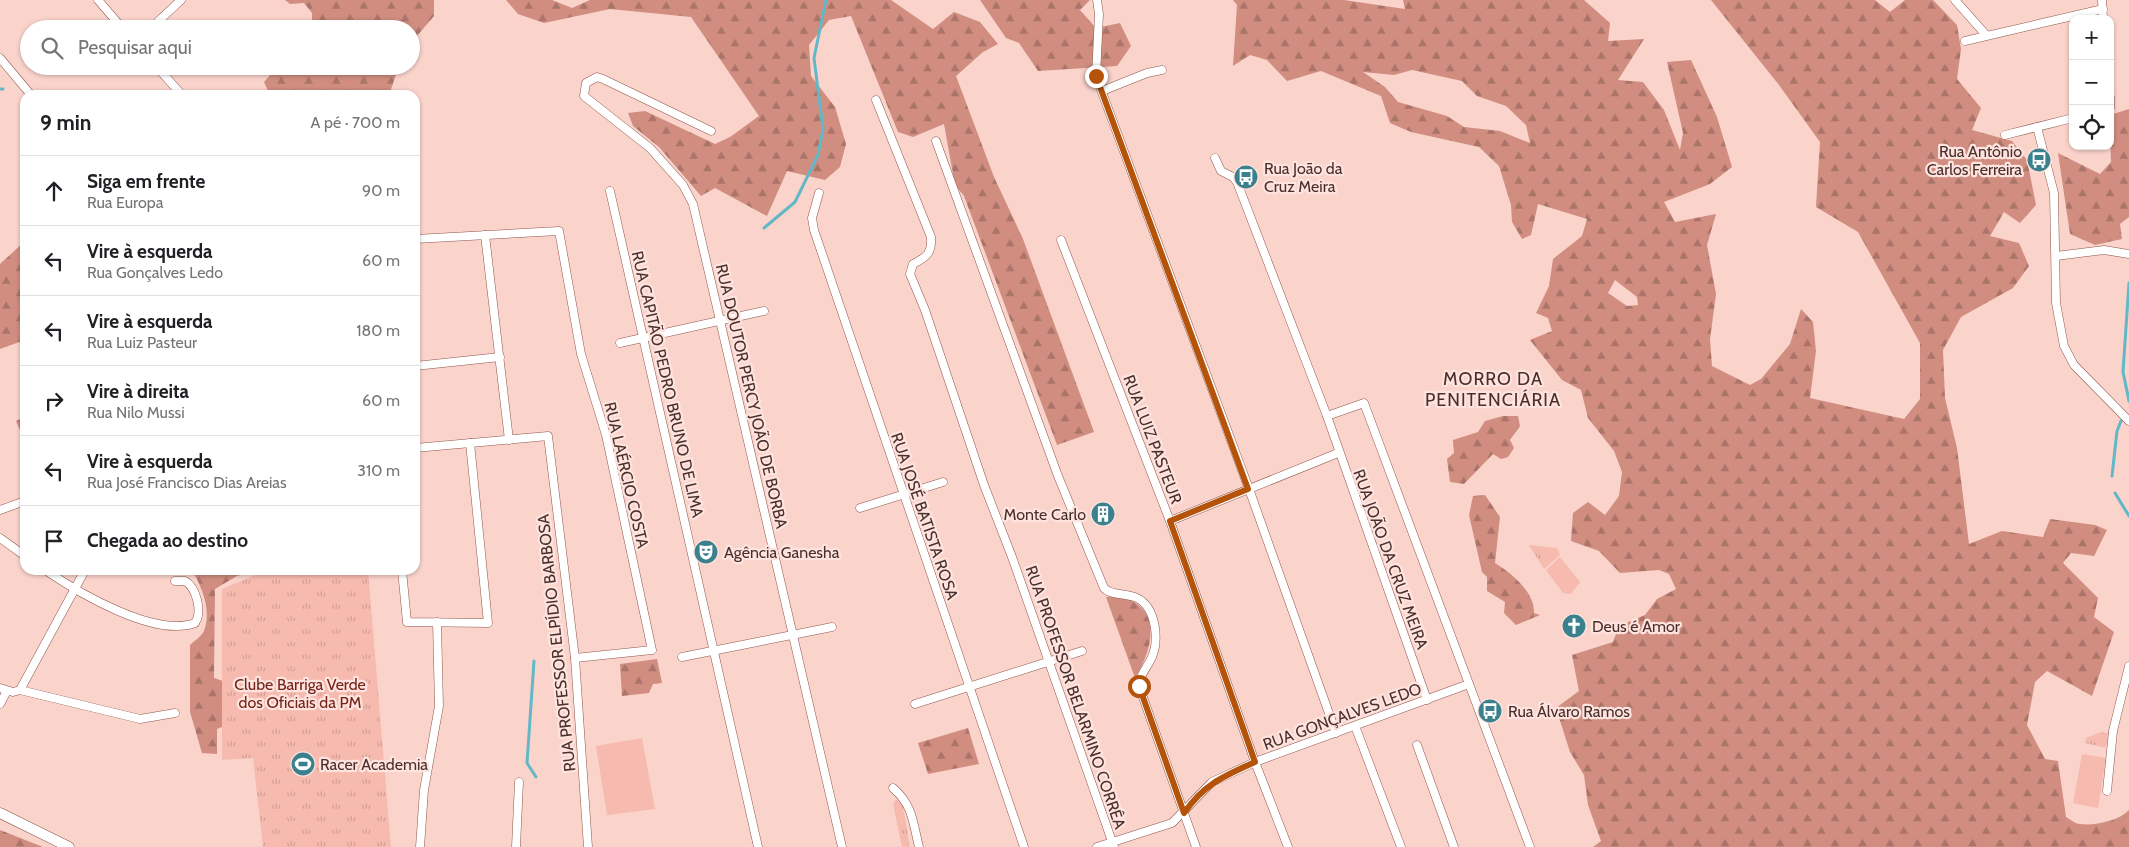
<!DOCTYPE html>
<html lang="pt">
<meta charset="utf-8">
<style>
:root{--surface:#fff;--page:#f2f2f2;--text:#202124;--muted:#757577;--line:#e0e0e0}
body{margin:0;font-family:Cabin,sans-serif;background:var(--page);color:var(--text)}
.controls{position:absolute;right:15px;top:15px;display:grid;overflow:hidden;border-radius:10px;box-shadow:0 1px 4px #0004}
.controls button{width:45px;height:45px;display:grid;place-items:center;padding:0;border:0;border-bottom:1px solid var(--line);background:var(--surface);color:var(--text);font:25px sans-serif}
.stop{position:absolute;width:15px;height:15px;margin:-11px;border:4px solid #b45309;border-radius:50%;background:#fff}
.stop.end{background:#b45309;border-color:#fff;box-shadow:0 1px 5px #0008}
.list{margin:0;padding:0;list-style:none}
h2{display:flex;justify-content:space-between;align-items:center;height:65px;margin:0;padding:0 20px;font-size:21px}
h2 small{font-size:16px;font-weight:400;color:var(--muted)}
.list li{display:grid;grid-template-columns:32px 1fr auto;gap:15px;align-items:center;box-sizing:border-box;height:70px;padding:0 20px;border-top:1px solid var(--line)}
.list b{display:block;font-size:19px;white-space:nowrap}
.list p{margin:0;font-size:16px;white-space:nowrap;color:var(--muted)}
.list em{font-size:16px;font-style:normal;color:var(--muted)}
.icon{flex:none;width:28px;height:28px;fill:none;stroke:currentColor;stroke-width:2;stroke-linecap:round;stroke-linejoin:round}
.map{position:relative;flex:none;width:2129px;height:847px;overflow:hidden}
.search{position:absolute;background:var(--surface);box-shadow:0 1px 4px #0004;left:20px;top:20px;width:400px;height:55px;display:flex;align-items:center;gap:12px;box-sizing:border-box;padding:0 18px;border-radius:28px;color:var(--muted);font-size:19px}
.panel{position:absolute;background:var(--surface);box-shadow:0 1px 4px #0004;left:20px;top:90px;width:400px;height:485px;border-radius:15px}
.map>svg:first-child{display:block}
</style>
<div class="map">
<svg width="2129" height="847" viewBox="0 0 2129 847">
<defs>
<pattern id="forest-firs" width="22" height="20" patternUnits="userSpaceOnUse" patternTransform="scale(1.25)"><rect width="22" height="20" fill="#d08d80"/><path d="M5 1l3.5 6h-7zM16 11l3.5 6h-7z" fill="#ab7469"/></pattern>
<pattern id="park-tufts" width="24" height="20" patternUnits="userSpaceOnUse" patternTransform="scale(1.25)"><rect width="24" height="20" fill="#f6baae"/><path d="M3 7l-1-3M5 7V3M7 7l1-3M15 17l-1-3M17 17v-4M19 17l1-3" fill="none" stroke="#d4a096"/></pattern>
</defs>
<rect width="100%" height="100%" fill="#fad3cb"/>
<g fill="#f6baae">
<path d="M1560 557 1580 582 1571 594 1563 593 1546 570Z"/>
<path d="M642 738 655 809 607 815 596 746Z"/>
<path d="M2082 754 2106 758 2098 808 2073 803Z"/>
</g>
<g fill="url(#forest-firs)" fill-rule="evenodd">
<path d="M285 0H434V16L411 43V29H312V13L304 3 290 4Z"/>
<path d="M506 0H552L572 8 590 0H891L933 29 954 12 980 22 998 44 983 52 956 76 994 177 1023 239 1094 432 1057 445 964 196 955 185 944 124 913 137 898 132 851 16 829 20 809 45 811 76 835 107 846 144 840 167 825 180 787 171 767 216 715 188 701 196 659 147 633 126 628 113 645 111 715 144 730 137 759 116 691 17 610 9 544 23 518 14Z"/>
<path d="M980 0H1090L1080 10 1096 28 1120 23 1131 46 1117 66 1038 71 1019 43 1006 38Z"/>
<path d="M1233 0H1344L1405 9 1403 0H1584L1610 23 1608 41 1644 39 1618 80 1643 82 1664 110 1680 150 1683 133 1667 62 1691 60 1717 117 1732 167 1710 184 1664 202 1675 222 1716 214 1707 245 1716 294 1710 339 1712 366 1750 385 1761 379 1790 344 1801 309 1813 322 1816 351 1810 398 1904 419 1920 399V343L1858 232 1816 207 1820 142 1779 85 1711 0H1875L1890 12 1905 0H1933L1957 25 1961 49 1957 79 1981 108 1972 130 2012 141 2027 160 2036 205 2020 223 2004 212 1990 236 2019 243 2029 266 2013 288 1961 317 1943 350 1945 398 1957 448 1969 544 2002 531 2043 537 2050 519 2095 525 2107 530 2094 556 2071 553 2063 563 2098 598 2094 617 2114 632 2092 696 2047 671 2035 682 2027 725 2045 759 2058 761 2066 817C2070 819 2075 824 2080 824 2094 826 2119 821 2129 810V847H1593L1601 841 1588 805 1584 775 1570 752 1556 708 1579 691 1572 655 1613 642 1619 626 1645 615 1657 599 1676 589 1669 574 1659 570 1620 573 1599 551 1571 541 1573 513 1588 502 1605 515 1619 496 1622 472 1614 451 1588 418 1581 390 1562 380 1530 340 1552 331 1548 318 1536 313 1549 286 1553 259 1582 236 1587 219 1538 204 1531 235 1522 239 1512 222 1511 205 1499 166 1479 147 1411 132 1390 123 1381 96 1321 71 1287 81 1267 60 1250 55 1233 66 1237 5ZM1412 70 1462 81 1477 96 1506 106 1526 125 1530 143 1500 131 1464 127 1447 116 1398 102 1385 87 1363 72 1394 75ZM1615 280 1637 297 1638 305 1627 306 1608 293Z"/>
<path d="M278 66H399L389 95H270L264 82Z"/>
<path d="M2129 109V217L2120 224 2122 239 2095 245 2070 234 2058 153 2100 174 2111 162 2110 135 2113 114Z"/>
<path d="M25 241V340L0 349V264Z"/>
<path d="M1503 416H1518L1520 426 1510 440 1514 448 1508 457 1501 459 1493 454 1464 484 1450 482 1447 459 1454 453 1453 440 1478 432 1485 421Z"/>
<path d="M25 417V442L16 421Z"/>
<path d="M1485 495 1500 517 1495 563C1511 573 1535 592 1534 613L1540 615 1516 625 1504 613 1505 602 1487 591V577L1482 572 1469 515 1473 496Z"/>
<path d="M192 570H255L237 576 215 589 214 678 244 688 234 722 217 729V754L202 753 190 712V645C194 641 202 636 204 631 212 611 202 587 192 570Z"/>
<path d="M1117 596C1163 605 1154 647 1135 678L1106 597Z"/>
<path d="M657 659 662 683 653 684 649 693 622 696 620 664Z"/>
<path d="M968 728 979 764 928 774 918 743Z"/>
<path d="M0 830 43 847H0Z"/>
</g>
<g fill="url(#park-tufts)">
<path d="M1529 545 1557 548 1560 555 1544 569Z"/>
<path d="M267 570H368L391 847H263L253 758 222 760V589Z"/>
<path d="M2101 732 2109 734 2106 748 2085 743 2086 738Z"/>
<path d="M896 800 902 801 910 847H902L893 804Z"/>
</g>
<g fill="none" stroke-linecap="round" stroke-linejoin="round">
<g stroke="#63b8c7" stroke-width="3">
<path d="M0 89H3"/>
<path d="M764 228 795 202 818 155 823 129 814 58 826 0"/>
<path d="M2129 283 2123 372 2129 401"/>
<path d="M2112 476 2117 431 2121 421"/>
<path d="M2115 493 2129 516"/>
<path d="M534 661 527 763 536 777"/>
</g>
<defs>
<g id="street">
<path d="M98 0 123 29"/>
<path d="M1097 0 1099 14 1096 76 1249 489 1336 733"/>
<path d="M1955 0 1986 35"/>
<path d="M2102 0 2103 19"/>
<path d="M150 29 181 0"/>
<path d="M1965 41 2103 9"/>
<path d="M0 58 31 95"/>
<path d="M156 66 182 95"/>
<path d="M1102 91 1147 73 1162 70"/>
<path d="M2110 97V108"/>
<path d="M876 100 931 237C932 253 927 257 913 264L910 274 925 310 984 485 1012 557 1114 847"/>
<path d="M2037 127 2054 193 2056 303 2064 346 2074 365 2129 421"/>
<path d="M711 131 603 79 597 77 586 83 584 96 650 148 683 185 693 204 842 847"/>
<path d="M2005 135 2073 118"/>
<path d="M936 141 1058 476 1104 588C1111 596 1127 593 1137 598 1157 608 1160 643 1150 661 1145 670 1140 675 1139 686L1196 847"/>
<path d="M1215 158 1221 171 1233 177 1237 182 1327 416 1427 700"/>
<path d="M610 191 758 847"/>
<path d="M819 193 812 218 814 230 1024 847"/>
<path d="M485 235 509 440"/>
<path d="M415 239 559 231 581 354 606 435 652 650 575 658"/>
<path d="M1061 240 1170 521 1255 762 1288 847"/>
<path d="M2056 256 2104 250 2129 254"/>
<path d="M620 343 764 311"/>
<path d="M415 366 500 357"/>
<path d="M1327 416 1364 403 1530 847"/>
<path d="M415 448 548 436 575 658 588 847"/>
<path d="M860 508 943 482"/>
<path d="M0 510 25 501"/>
<path d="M1170 521 1338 453"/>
<path d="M0 538 25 556"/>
<path d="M45 570C79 593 155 638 195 623 203 612 196 587 185 581H175"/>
<path d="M402 570 407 622 488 623 470 443"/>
<path d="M682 657 832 627"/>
<path d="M0 688 13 692 20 690 140 719 175 713"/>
<path d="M20 690 85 570"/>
<path d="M0 704 7 691"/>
<path d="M915 704 1082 651"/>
<path d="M1355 726 1401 847"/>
<path d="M1417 745 1454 847"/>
<path d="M893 788C913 805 913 823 919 847"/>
<path d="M2107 791 2113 731 2129 666"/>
<path d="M420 847 424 790 439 706 437 622"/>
<path d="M516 847 519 782"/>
<path d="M1097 847 1172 823 1212 782 1255 762 1469 684"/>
</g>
<path id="secondary" d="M0 813 69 847"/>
</defs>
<use href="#street" stroke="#8f564c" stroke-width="9"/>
<use href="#secondary" stroke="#8f564c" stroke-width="11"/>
<use href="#street" stroke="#fff" stroke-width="8"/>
<use href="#secondary" stroke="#fff" stroke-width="10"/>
</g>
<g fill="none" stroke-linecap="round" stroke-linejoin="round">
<path stroke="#b45309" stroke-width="6" d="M1096 76 1248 489 1170 521 1255 762C1224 776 1204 784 1184 813L1139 686"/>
</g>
<defs>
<symbol id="bus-disc" viewBox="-11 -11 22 22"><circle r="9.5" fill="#3b808d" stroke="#fee3de"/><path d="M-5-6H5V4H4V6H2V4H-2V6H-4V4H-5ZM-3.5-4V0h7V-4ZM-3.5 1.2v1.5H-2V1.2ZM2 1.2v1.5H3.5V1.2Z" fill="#fff"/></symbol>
<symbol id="building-disc" viewBox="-11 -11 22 22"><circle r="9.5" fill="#3b808d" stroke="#fee3de"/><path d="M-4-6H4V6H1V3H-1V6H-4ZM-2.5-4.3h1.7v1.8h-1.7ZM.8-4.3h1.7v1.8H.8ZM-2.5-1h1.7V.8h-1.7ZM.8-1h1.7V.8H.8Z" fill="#fff"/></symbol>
<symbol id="theatre-disc" viewBox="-11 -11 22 22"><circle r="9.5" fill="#3b808d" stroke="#fee3de"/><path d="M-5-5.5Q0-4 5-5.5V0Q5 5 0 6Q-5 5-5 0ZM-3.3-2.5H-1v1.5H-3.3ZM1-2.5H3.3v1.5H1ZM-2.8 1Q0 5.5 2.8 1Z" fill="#fff"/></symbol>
<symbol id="church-disc" viewBox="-11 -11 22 22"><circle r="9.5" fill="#3b808d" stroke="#fee3de"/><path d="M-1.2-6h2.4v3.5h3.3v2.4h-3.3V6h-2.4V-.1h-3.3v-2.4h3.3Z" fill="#fff"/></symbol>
<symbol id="stadium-disc" viewBox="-11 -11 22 22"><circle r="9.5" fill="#3b808d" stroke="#fee3de"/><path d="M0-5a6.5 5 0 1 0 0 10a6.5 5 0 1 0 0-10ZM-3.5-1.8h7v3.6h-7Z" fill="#fff"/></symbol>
</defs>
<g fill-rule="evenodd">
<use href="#bus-disc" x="2025" y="146" width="28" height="28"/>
<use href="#bus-disc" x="1232" y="163" width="28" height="28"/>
<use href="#building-disc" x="1089" y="500" width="28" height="28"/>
<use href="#theatre-disc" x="692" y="538" width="28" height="28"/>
<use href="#church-disc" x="1560" y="612" width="28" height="28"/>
<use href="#bus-disc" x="1476" y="697" width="28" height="28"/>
<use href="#stadium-disc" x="289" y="750" width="28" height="28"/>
</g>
<g text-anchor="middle" stroke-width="4.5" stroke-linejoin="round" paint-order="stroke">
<g font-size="16" fill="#4a302c" stroke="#fee3de" text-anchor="start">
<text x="2022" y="157" text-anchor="end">Rua Antônio<tspan x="2022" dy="18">Carlos Ferreira</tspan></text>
<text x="1264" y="174">Rua João da<tspan x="1264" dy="18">Cruz Meira</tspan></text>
<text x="1086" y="520" text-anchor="end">Monte Carlo</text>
<text x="724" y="558">Agência Ganesha</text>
<text x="1592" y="632">Deus é Amor</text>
<text x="1508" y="717">Rua Álvaro Ramos</text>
<text x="320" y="770">Racer Academia</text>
</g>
<g font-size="16" fill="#4a302c" stroke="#fee3de">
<text transform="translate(668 384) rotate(77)" y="6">RUA CAPITÃO PEDRO BRUNO DE LIMA</text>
<text transform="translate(752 396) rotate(77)" y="6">RUA DOUTOR PERCY JOÃO DE BORBA</text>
<text transform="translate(1153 439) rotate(69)" y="6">RUA LUIZ PASTEUR</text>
<text transform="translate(627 475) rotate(77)" y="6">RUA LAÉRCIO COSTA</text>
<text transform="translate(925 516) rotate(71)" y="6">RUA JOSÉ BATISTA ROSA</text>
<text transform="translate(1391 559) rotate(70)" y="6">RUA JOÃO DA CRUZ MEIRA</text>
<text transform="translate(556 643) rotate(-96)" y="6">RUA PROFESSOR ELPÍDIO BARBOSA</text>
<text transform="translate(1076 697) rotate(71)" y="6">RUA PROFESSOR BELARMINO CORRÊA</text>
<text transform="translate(1342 716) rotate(-20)" y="6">RUA GONÇALVES LEDO</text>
</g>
<g font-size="16" fill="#732318" stroke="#fee3de">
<text x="300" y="690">Clube Barriga Verde<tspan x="300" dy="18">dos Oficiais da PM</tspan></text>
</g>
<g font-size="18" letter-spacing="1" fill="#4a302c" stroke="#fee3de">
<text x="1493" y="385">MORRO DA<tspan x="1493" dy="21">PENITENCIÁRIA</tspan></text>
</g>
</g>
</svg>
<div class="controls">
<button>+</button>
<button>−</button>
<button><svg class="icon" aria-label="locate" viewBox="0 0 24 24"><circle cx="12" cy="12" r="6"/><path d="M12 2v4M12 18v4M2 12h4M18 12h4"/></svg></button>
</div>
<div class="stop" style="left:1139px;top:686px"></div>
<div class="stop end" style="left:1096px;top:76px"></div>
<div class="search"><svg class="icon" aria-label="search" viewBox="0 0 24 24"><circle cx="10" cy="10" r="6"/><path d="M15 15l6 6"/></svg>Pesquisar aqui</div>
<section class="panel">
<h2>9 min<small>A pé · 700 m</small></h2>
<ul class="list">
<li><svg class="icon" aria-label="ahead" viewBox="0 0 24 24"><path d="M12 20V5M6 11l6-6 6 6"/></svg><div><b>Siga em frente</b><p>Rua Europa</p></div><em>90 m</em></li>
<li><svg class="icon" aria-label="left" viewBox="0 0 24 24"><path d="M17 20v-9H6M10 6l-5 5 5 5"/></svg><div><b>Vire à esquerda</b><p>Rua Gonçalves Ledo</p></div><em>60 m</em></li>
<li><svg class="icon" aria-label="left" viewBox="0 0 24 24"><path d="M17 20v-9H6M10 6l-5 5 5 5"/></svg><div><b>Vire à esquerda</b><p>Rua Luiz Pasteur</p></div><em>180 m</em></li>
<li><svg class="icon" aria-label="right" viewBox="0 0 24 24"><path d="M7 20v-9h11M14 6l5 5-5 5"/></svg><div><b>Vire à direita</b><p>Rua Nilo Mussi</p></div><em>60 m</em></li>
<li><svg class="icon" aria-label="left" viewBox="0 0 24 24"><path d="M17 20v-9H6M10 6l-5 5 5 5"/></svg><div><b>Vire à esquerda</b><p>Rua José Francisco Dias Areias</p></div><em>310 m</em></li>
<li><svg class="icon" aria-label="arrive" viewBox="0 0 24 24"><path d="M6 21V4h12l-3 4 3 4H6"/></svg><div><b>Chegada ao destino</b></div></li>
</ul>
</section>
</div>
